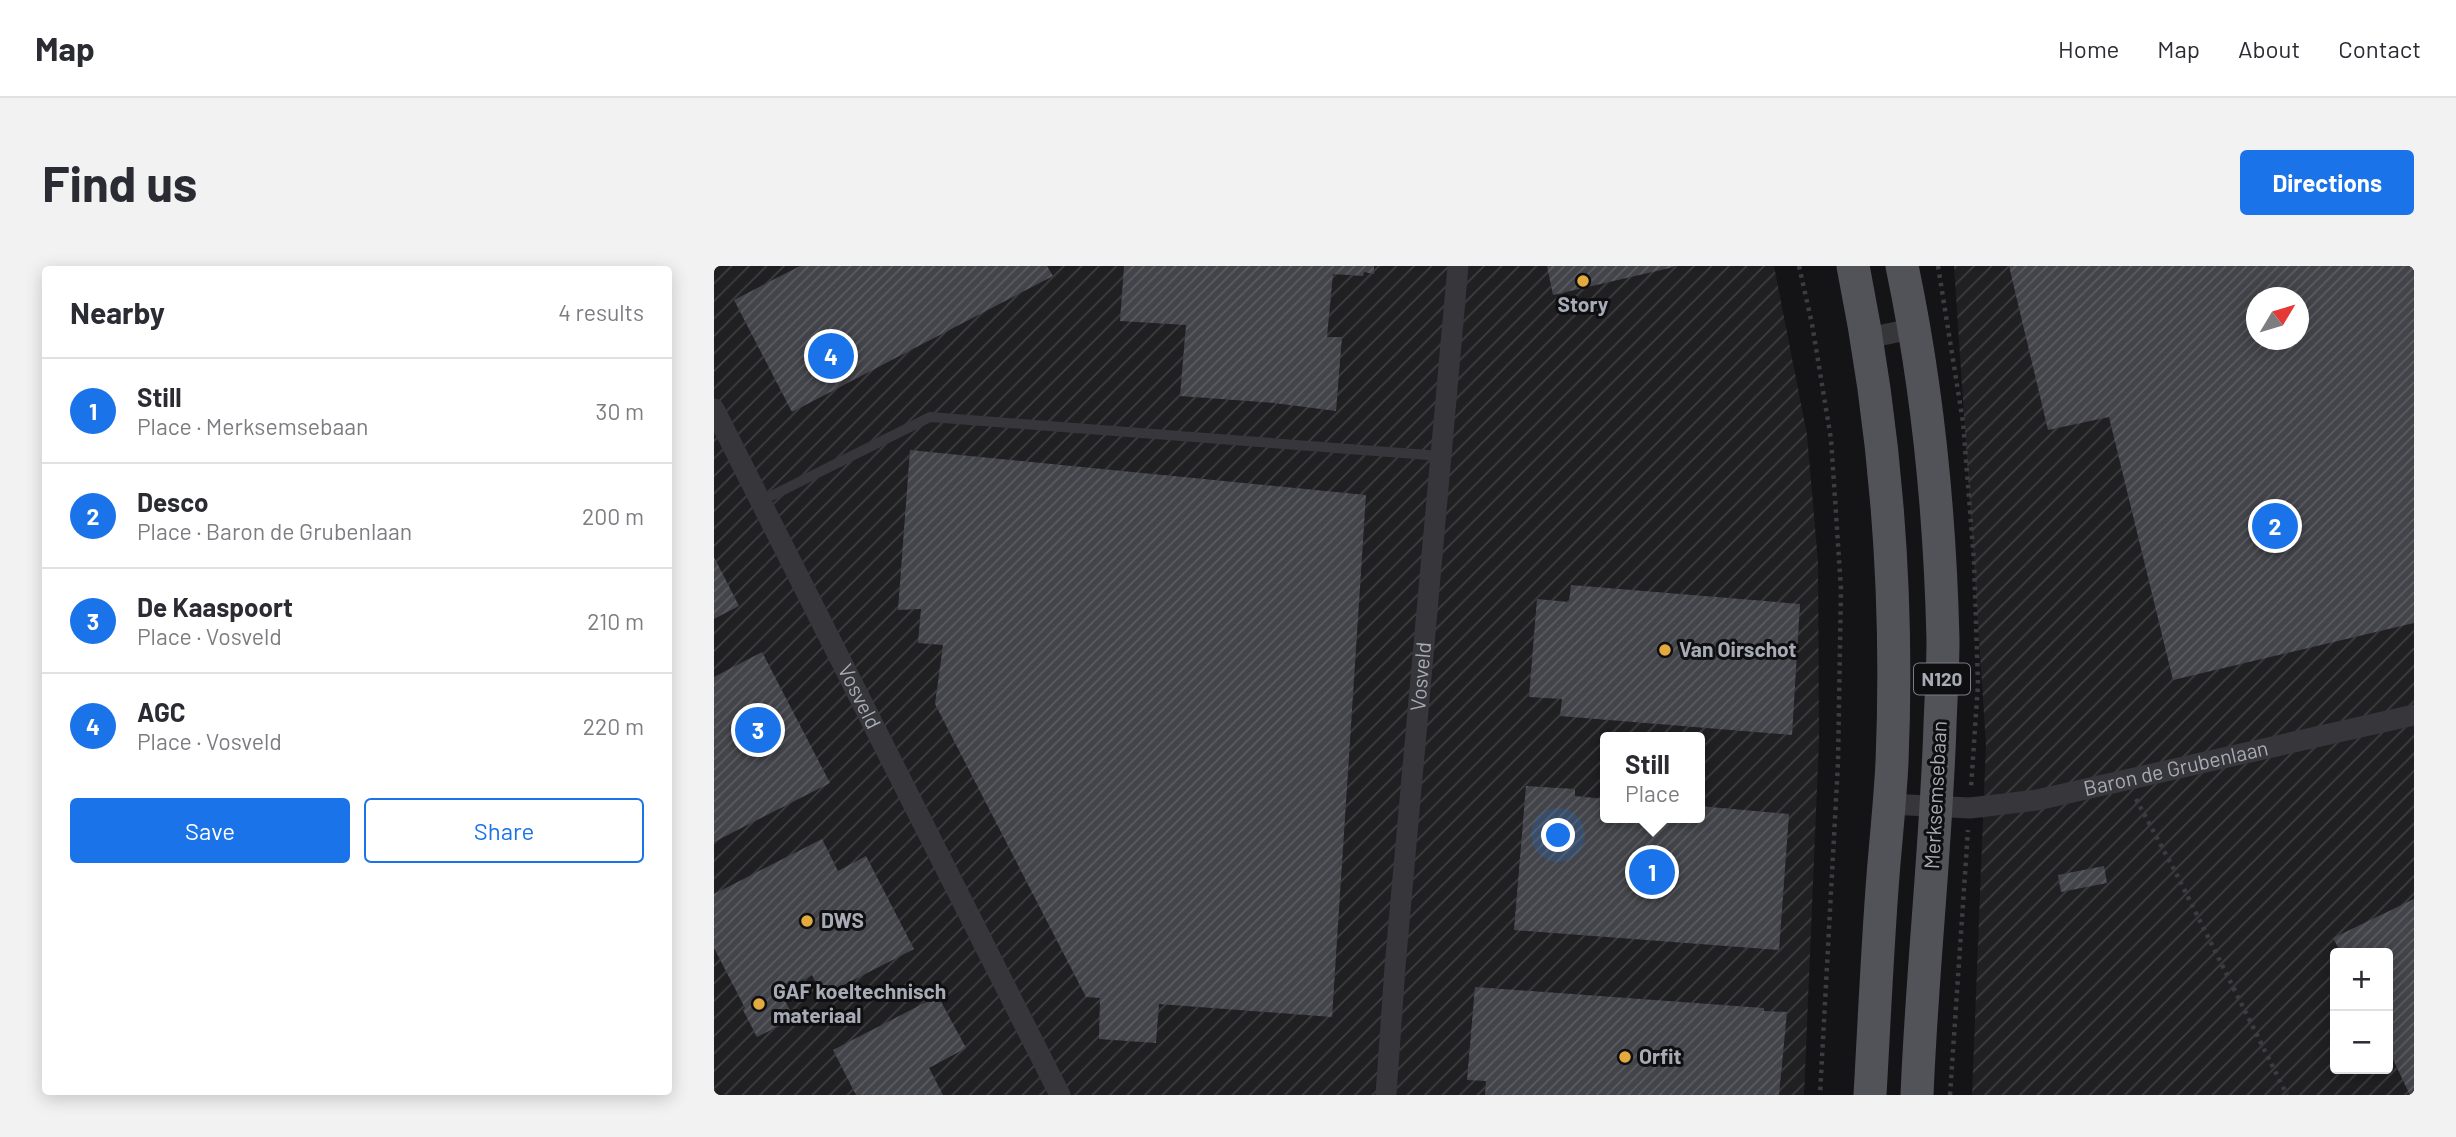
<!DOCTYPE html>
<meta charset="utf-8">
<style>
:root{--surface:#fff;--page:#f2f2f3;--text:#2b2b33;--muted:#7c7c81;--line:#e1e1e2;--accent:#1a73e8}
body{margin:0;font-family:Barlow,sans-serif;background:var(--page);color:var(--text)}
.controls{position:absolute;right:21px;bottom:21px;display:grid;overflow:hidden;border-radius:7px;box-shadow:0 4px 18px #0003}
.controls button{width:63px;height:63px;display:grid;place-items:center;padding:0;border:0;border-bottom:2px solid var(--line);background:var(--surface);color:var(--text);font:35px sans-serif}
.compass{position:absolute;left:1532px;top:21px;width:63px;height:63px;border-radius:50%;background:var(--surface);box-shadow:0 4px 18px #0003;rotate:52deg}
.you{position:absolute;left:845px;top:570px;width:24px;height:24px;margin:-18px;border:5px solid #fff;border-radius:50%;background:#1a73e8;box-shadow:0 0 0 10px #1a73e833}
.badge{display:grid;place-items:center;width:46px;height:46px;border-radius:50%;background:var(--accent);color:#fff;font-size:23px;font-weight:700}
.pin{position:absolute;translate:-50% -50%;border:4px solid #fff;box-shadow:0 2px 7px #0006}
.popup{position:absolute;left:886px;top:466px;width:105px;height:91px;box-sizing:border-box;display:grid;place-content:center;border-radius:7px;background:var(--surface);filter:drop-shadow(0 2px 5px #0005);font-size:23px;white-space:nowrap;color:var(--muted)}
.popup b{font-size:26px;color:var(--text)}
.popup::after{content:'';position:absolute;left:50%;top:100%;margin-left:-14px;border:14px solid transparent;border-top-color:var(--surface)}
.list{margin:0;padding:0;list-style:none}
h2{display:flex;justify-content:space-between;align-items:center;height:91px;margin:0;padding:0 28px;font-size:30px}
h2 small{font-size:23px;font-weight:400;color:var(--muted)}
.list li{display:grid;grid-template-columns:46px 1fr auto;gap:21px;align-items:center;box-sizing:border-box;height:105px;padding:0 28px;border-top:2px solid var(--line)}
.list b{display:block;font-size:26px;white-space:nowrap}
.list p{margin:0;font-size:23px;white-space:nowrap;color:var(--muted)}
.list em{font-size:23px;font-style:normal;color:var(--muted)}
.actions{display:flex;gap:14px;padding:21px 28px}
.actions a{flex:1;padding:16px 0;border:2px solid var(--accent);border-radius:7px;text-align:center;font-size:24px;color:var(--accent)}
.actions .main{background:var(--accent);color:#fff}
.map{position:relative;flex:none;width:1700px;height:829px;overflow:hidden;border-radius:7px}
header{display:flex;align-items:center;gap:42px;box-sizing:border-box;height:98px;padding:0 35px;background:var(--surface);border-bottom:2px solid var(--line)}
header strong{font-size:33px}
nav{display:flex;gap:38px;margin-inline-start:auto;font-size:24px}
.intro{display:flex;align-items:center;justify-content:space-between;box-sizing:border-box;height:168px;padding:0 42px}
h1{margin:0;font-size:49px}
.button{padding:18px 32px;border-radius:7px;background:var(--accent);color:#fff;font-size:24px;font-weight:700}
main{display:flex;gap:42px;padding:0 42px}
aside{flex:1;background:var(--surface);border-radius:7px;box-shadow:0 4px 18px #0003}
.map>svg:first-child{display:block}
</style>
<header>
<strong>Map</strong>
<nav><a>Home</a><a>Map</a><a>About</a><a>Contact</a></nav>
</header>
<div class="intro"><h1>Find us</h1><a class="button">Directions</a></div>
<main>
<aside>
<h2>Nearby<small>4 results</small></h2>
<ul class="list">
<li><span class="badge">1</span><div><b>Still</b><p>Place · Merksemsebaan</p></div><em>30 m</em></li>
<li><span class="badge">2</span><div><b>Desco</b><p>Place · Baron de Grubenlaan</p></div><em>200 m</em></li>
<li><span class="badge">3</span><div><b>De Kaaspoort</b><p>Place · Vosveld</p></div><em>210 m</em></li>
<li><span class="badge">4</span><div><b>AGC</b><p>Place · Vosveld</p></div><em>220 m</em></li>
</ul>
<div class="actions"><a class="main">Save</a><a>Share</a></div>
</aside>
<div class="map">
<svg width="1700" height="829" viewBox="0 0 1700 829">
<defs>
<pattern id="industrial-furrows" width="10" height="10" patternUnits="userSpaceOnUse" patternTransform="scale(1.75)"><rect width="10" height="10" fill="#202023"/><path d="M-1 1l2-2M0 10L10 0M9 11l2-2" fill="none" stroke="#3e3e41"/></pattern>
<pattern id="building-hatch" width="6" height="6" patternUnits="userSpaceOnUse" patternTransform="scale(1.75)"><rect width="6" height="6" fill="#434449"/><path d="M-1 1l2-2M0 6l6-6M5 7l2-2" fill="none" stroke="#5b5c61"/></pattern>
</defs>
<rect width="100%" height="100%" fill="#141416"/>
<g fill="url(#industrial-furrows)" fill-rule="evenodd">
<path d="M0 0H1060L1093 169 1104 296 1105 475 1090 829H0ZM891 471H985V552H891Z"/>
<path d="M1240 0H1700V829H1258L1272 478ZM1542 32H1584V74H1542ZM1621 687H1674V803H1621Z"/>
</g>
<g fill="url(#building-hatch)" fill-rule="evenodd">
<path d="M86 0H333L339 10 78 146 20 34Z"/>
<path d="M410 0H660V8L650 6 649 10 619 8 613 71H628L622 145 560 137 466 130 472 59 406 55Z"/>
<path d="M833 0H960V1L839 29Z"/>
<path d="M1295 0H1700V357L1459 414 1395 151 1334 164ZM1542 32H1584V74H1542Z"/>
<path d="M196 184 652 229 618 751 445 738 442 777 385 773 386 732 372 731 221 438 229 379 204 377 207 343 184 344Z"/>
<path d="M0 291 25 340 0 353Z"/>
<path d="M857 319 1086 338 1078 469 846 450 848 433 815 431 823 333 855 336Z"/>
<path d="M48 386 116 517 0 576V411Z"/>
<path d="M812 520 861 523V530L891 533V552H985V540L1075 548 1065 684 800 664Z"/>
<path d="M108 573 124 605 152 590 200 683 108 730 98 709 66 725 80 752 43 771 29 744 31 742 0 682V628Z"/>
<path d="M1390 600 1393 617 1347 626 1344 609Z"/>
<path d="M1700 633V829H1696L1674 783V687H1627L1619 672Z"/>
<path d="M761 721 1050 742V745L1073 746 1065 829H771L772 815 753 814Z"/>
<path d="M224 730 252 782 215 802 229 829H142L119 784Z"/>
</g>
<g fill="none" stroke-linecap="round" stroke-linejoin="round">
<g stroke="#3c3d41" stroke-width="4.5" stroke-dasharray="3.5 5" stroke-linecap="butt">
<path d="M1085 0 1098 58 1117 173 1127 323 1124 497 1106 829"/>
<path d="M1224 0 1249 156 1260 295 1264 418 1257 521"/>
<path d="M1422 533 1463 609 1573 829"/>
<path d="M1236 829 1254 564"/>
</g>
<path stroke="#36363b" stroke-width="10" d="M47 235 216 151 727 190"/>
<g stroke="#36363b" stroke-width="21">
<path d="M1154 72 1202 62"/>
<path id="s1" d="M0 143 346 829"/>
<path id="s2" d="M1174 538 1256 542 1323 534 1700 449"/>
<path id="s3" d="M672 829 681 701 744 0"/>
</g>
<g stroke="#525359" stroke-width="33">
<path d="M1139 0C1172 163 1185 329 1178 496 1176 538 1171 580 1168 623 1163 691 1160 760 1156 829"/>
<path d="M1188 0C1214 123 1226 248 1229 374 1229 402 1227 430 1226 459 1222 582 1208 705 1203 829"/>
</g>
</g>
<g fill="#e3ab3f" stroke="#0f0f11" stroke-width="2.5">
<circle cx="869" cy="15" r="7"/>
<circle cx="951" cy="384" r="7"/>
<circle cx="93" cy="655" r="7"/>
<circle cx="45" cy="738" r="7"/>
<circle cx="911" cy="791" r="7"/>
</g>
<g text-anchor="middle" stroke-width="6" stroke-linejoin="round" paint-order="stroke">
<rect fill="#0f0f11" stroke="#797c84" stroke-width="2" x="1200" y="397.5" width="56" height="31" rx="5"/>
<g font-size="19" font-weight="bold" fill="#a7abb5">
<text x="1228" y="420">N120</text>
</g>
<g font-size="21" font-weight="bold" fill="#a7abb5" stroke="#0f0f11" text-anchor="start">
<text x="869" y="46" text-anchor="middle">Story</text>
<text x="965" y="391">Van Oirschot</text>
<text x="107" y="662">DWS</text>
<text x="59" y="733">GAF koeltechnisch<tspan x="59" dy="24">materiaal</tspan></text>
<text x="925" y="798">Orfit</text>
</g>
<g font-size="21" fill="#a7abb5" stroke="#0f0f11">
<text dy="7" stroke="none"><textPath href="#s3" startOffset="420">Vosveld</textPath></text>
<text dy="7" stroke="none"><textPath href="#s1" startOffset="322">Vosveld</textPath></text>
<text dy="7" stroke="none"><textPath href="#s2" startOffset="292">Baron de Grubenlaan</textPath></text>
<text transform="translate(1222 529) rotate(-87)" y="7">Merksemsebaan</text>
</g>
</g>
</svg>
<div class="controls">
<button>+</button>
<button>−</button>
</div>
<svg class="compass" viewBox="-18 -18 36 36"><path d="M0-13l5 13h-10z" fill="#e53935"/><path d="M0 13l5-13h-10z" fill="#7c7c81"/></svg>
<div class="you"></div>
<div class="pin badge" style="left:938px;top:606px">1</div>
<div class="popup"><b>Still</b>Place</div>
<div class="pin badge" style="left:1561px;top:260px">2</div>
<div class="pin badge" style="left:44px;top:464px">3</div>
<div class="pin badge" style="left:117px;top:90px">4</div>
</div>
</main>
